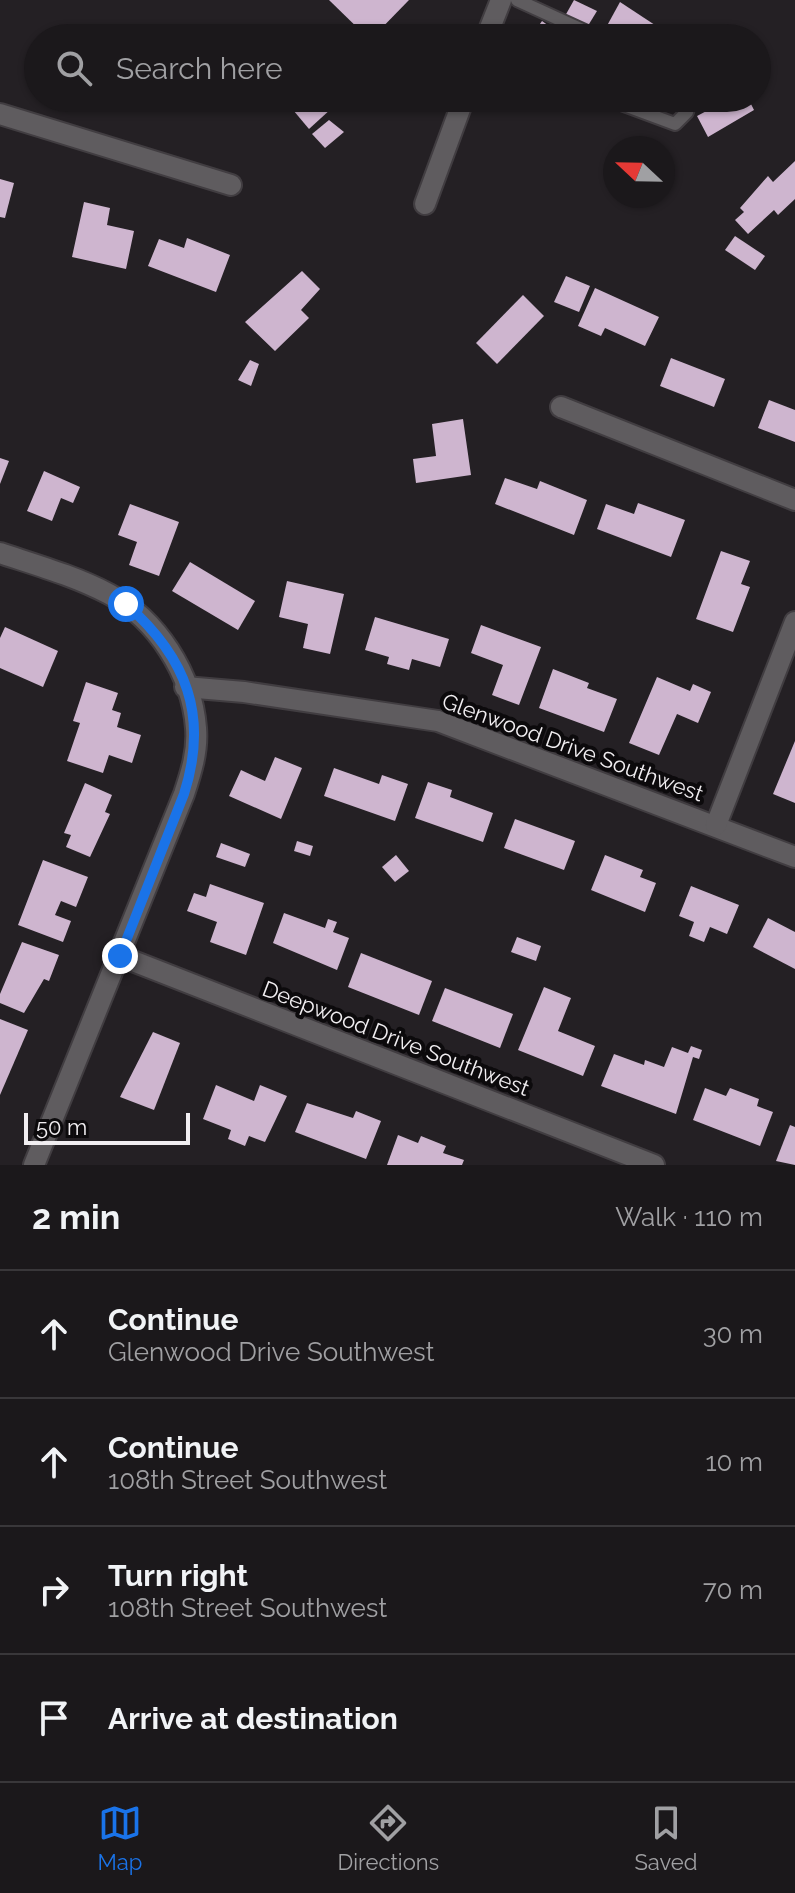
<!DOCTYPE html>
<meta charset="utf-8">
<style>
:root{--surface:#1b181b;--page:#242124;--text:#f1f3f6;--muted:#a0a0a3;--line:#39373a;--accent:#1a73e8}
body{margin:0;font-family:Raleway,sans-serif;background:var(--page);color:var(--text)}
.compass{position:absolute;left:603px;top:136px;width:72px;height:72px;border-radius:50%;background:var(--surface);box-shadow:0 2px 6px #0004;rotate:292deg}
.scale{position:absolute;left:24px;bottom:20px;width:166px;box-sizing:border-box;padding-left:8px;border:4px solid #f1eef1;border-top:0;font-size:22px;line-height:28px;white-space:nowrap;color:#f1eef1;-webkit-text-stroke:6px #0c0a0c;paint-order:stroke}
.stop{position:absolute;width:24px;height:24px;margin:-18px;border:6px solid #1a73e8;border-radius:50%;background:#fff}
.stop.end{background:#1a73e8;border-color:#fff;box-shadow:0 2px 8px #0008}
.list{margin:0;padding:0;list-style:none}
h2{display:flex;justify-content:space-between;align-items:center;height:104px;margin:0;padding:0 32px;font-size:34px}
h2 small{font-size:26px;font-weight:400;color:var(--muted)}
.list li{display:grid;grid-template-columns:52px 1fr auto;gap:24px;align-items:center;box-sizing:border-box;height:128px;padding:0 32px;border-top:2px solid var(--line)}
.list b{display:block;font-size:30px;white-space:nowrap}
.list p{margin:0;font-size:26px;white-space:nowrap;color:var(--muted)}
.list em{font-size:26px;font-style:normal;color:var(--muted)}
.icon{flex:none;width:44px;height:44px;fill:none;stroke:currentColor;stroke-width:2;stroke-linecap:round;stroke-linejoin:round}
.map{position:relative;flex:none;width:795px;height:1165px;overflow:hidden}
.search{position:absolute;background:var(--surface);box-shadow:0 2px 6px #0004;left:24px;right:24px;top:24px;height:88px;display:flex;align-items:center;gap:20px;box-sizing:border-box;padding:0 28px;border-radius:44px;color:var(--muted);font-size:30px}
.sheet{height:616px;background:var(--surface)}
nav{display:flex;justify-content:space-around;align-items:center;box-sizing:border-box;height:112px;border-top:2px solid var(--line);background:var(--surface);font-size:22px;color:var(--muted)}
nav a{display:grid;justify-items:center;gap:4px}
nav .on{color:var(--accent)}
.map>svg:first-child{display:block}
</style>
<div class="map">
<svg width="795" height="1165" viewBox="0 0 795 1165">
<rect width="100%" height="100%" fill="#242024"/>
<g fill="#ceb5cf">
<path d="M329 0H409L372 38H368Z"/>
<path d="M574 0 597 11 586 29 565 16Z"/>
<path d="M620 2 661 29 656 38H612L603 33Z"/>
<path d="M542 21 559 33 556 38H539L533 34Z"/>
<path d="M283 98H343L309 129Z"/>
<path d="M709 98H748L754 110 708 137 697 116 714 107Z"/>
<path d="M329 120 344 132 325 148 312 134Z"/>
<path d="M795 161V199L778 215 774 210 748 234 735 220 744 212 740 208 768 176 773 182Z"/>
<path d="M0 179 14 183 5 218 0 217Z"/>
<path d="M84 202 110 208 107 225 134 231 126 269 72 257Z"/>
<path d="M735 236 765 256 755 270 725 250Z"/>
<path d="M187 238 230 255 216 292 148 266 159 239 184 248Z"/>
<path d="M302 271 320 289 301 310 309 318 275 351 245 322Z"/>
<path d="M566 276 590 286 579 312 554 302Z"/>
<path d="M595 288 659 317 645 346 605 328 601 336 578 326Z"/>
<path d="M523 295 544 316 497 364 476 343Z"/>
<path d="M671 358 725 379 714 407 660 386Z"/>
<path d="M250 360 259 364 251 386 238 380Z"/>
<path d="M769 400 795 410V442L758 428Z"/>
<path d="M463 419 471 475 416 483 413 459 436 456 432 424Z"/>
<path d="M0 458 9 461 0 484Z"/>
<path d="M44 471 80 487 73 503 61 498 52 521 27 511Z"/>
<path d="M505 478 537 489 540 481 587 500 574 535 495 504Z"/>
<path d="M638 503 685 520 671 557 597 529 606 504 634 514Z"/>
<path d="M130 504 179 522 159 576 129 565 137 542 118 535Z"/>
<path d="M721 551 750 561 741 584 750 587 733 632 696 619Z"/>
<path d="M190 562 255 601 238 630 172 591Z"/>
<path d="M287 581 344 594 330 654 303 648 308 624 279 617Z"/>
<path d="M375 617 449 639 440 667 412 659 409 670 387 664 389 657 365 650Z"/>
<path d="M481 625 541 647 519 705 492 695 503 665 471 653Z"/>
<path d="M5 627 58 651 43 687 0 668V638Z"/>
<path d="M553 669 589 683 587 688 617 699 604 732 539 708Z"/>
<path d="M657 677 690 691 693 684 711 692 698 723 677 714 659 755 629 743Z"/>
<path d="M86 682 118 693 112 710 121 713 117 727 141 735 132 763 109 755 103 773 67 761 80 723 73 721Z"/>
<path d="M795 741V803L773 794Z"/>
<path d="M275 757 302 768 281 819 229 796 241 770 265 781Z"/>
<path d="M334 768 379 784 382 775 408 784 395 821 324 796Z"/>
<path d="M428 782 452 790 450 797 493 813 483 842 415 818Z"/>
<path d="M85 783 112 795 105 812 110 814 90 857 66 847 71 835 64 833Z"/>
<path d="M515 819 575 841 564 870 504 848Z"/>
<path d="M297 841 313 846 310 856 294 851Z"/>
<path d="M221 843 250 854 245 867 216 857Z"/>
<path d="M396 855 409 871 395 882 382 867Z"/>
<path d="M605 855 643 870 640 877 656 883 645 912 591 890Z"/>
<path d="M43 860 88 877 76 907 61 901 55 915 71 921 63 942 18 925Z"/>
<path d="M210 884 264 903 246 955 210 942 217 922 187 911 194 893 206 897Z"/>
<path d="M691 886 739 905 727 934 710 927 704 942 689 936 694 922 679 916Z"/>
<path d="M284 913 325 928 328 919 337 922 333 932 349 938 337 970 273 943Z"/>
<path d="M768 918 795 932V969L753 947Z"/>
<path d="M517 937 541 946 536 961 511 952Z"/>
<path d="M22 942 59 955 49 981 44 979 24 1013 0 1003V994Z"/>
<path d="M361 953 432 981 419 1015 348 987Z"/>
<path d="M544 987 571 998 558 1031 595 1046 583 1076 518 1050Z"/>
<path d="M445 988 513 1014 500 1048 432 1021Z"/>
<path d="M0 1019 28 1030 0 1095Z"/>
<path d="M153 1032 180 1043 154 1110 120 1097Z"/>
<path d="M691 1046 702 1050 699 1059 693 1057 676 1114 601 1086 614 1054 644 1065 645 1060 664 1067 672 1047 688 1053Z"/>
<path d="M216 1085 254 1101 260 1085 287 1096 265 1142 249 1136 245 1146 228 1139 231 1130 203 1119Z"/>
<path d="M705 1088 726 1096 730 1088 759 1099 757 1106 773 1112 760 1146 693 1120Z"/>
<path d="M307 1103 353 1118 356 1111 381 1121 366 1159 295 1132Z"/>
<path d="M790 1125 795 1127V1165L776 1161Z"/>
<path d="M398 1135 418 1143 421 1136 446 1146 443 1153 464 1160 462 1165H387Z"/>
</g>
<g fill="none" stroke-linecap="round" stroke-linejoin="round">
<defs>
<g id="service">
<path d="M517 0 600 38"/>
<path d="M605 98 675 124 687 112 691 98"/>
</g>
<g id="minor">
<path d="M486 38 501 0"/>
<path d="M0 114 231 185"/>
<path d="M425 204 464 98"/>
<path d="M561 407 795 500"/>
<path d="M0 553C36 565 75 576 109 594 157 619 192 674 196 728 198 751 191 773 184 794L34 1165"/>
<path d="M185 687 244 692 438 721 795 857"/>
<path d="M716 825 795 622"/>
<path d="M120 956 654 1165"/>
</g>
</defs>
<use href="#service" stroke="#413d41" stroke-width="16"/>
<use href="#minor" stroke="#413d41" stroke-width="24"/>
<use href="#service" stroke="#5f5c5f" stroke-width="12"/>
<use href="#minor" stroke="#5f5c5f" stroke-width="20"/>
</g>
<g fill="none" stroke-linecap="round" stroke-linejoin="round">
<path stroke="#1a73e8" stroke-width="10" d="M120 956 184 794C209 716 187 658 126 604"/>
</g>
<g text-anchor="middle" stroke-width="8" stroke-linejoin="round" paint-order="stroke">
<g font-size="22" fill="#f1eef1" stroke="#0c0a0c">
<text transform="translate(573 747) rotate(20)" y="8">Glenwood Drive Southwest</text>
<text transform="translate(396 1038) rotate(21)" y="8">Deepwood Drive Southwest</text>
</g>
</g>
</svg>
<svg class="compass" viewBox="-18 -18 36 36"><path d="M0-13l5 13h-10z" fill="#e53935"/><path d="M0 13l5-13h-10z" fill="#a0a0a3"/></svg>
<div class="scale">50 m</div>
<div class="stop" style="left:126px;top:604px"></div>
<div class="stop end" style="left:120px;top:956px"></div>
<div class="search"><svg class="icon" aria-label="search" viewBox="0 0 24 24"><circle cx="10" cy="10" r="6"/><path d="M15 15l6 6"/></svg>Search here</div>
</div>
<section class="sheet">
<h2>2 min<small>Walk · 110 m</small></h2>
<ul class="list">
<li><svg class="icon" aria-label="ahead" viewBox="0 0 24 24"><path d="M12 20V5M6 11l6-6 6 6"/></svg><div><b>Continue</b><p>Glenwood Drive Southwest</p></div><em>30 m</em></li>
<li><svg class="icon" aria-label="ahead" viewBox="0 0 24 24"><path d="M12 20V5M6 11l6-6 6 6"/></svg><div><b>Continue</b><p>108th Street Southwest</p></div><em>10 m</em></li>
<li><svg class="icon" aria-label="right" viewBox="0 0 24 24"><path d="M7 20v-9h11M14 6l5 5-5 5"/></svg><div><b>Turn right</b><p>108th Street Southwest</p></div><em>70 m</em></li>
<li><svg class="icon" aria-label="arrive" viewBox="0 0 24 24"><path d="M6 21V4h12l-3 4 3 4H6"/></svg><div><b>Arrive at destination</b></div></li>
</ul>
</section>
<nav>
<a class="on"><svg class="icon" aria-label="map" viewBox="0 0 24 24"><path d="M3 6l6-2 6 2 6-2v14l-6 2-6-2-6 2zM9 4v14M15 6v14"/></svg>Map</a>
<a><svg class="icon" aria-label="directions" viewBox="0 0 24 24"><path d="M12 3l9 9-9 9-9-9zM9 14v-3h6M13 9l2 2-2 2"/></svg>Directions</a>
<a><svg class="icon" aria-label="saved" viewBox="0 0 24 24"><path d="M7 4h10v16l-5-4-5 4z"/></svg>Saved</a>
</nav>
